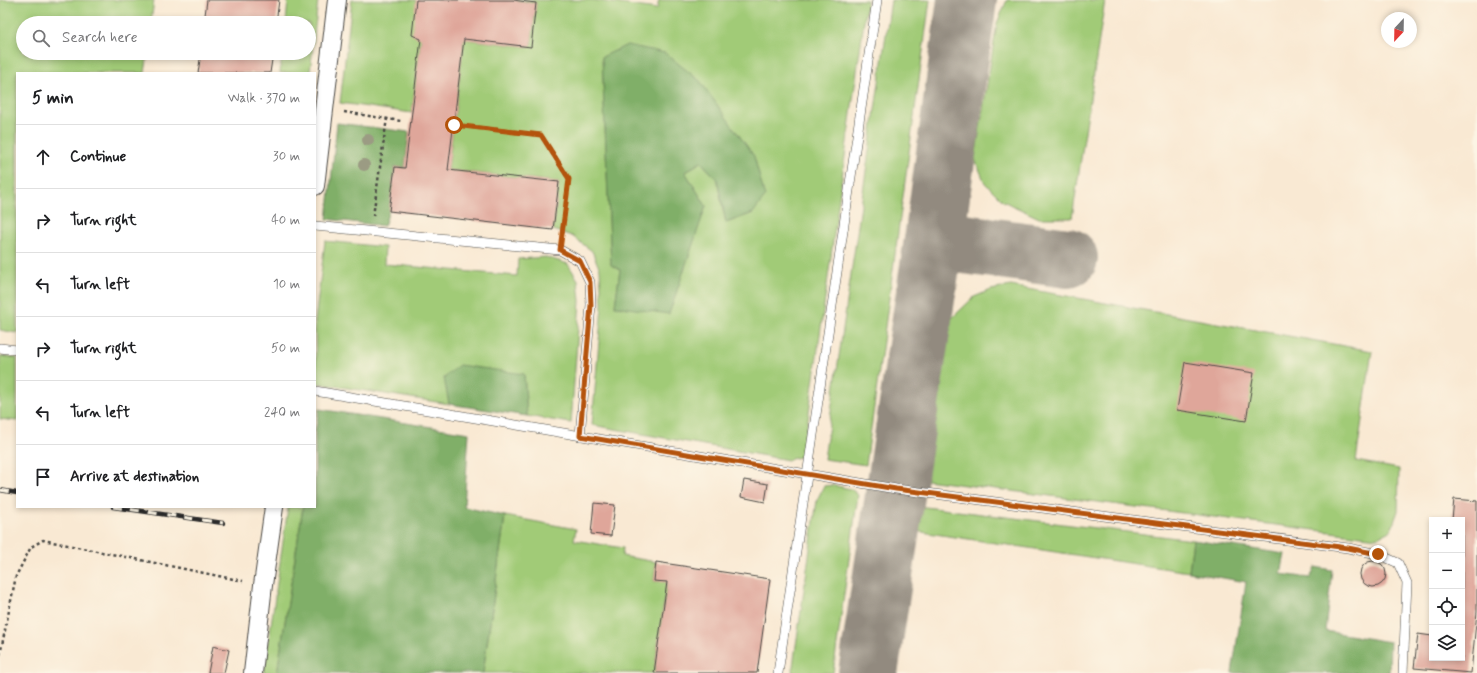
<!DOCTYPE html>
<meta charset="utf-8">
<style>
:root{--surface:#fff;--page:#f2f2f2;--text:#202124;--muted:#757577;--line:#e0e0e0}
body{margin:0;font-family:Mynerve,sans-serif;background:var(--page);color:var(--text)}
.controls{position:absolute;right:12px;bottom:12px;display:grid;overflow:hidden;border-radius:0px;box-shadow:0 2px 6px #0003}
.controls button{width:36px;height:36px;display:grid;place-items:center;padding:0;border:0;border-bottom:1px solid var(--line);background:var(--surface);color:var(--text);font:20px sans-serif}
.compass{position:absolute;left:1381px;top:12px;width:36px;height:36px;border-radius:50%;background:var(--surface);box-shadow:0 2px 6px #0003;rotate:202deg}
.stop{position:absolute;width:12px;height:12px;margin:-9px;border:3px solid #b45309;border-radius:50%;background:#fff}
.stop.end{background:#b45309;border-color:#fff;box-shadow:0 1px 4px #0008}
.list{margin:0;padding:0;list-style:none}
h2{display:flex;justify-content:space-between;align-items:center;height:52px;margin:0;padding:0 16px;font-size:17px}
h2 small{font-size:13px;font-weight:400;color:var(--muted)}
.list li{display:grid;grid-template-columns:26px 1fr auto;gap:12px;align-items:center;box-sizing:border-box;height:64px;padding:0 16px;border-top:1px solid var(--line)}
.list b{display:block;font-size:15px;white-space:nowrap}
.list em{font-size:13px;font-style:normal;color:var(--muted)}
.icon{flex:none;width:22px;height:22px;fill:none;stroke:currentColor;stroke-width:2;stroke-linecap:round;stroke-linejoin:round}
.map{position:relative;flex:none;width:1477px;height:673px;overflow:hidden}
.search{position:absolute;background:var(--surface);box-shadow:0 2px 6px #0003;left:16px;top:16px;width:300px;height:44px;display:flex;align-items:center;gap:10px;box-sizing:border-box;padding:0 14px;border-radius:22px;color:var(--muted);font-size:15px}
.panel{position:absolute;background:var(--surface);box-shadow:0 2px 6px #0003;left:16px;top:72px;width:300px;height:436px;border-radius:0px}
.map>svg:first-child{display:block}
</style>
<div class="map">
<svg width="1477" height="673" viewBox="0 0 1477 673">
<rect width="100%" height="100%" fill="#fcf5e5"/>
<filter id="ink" filterUnits="userSpaceOnUse"><feTurbulence type="fractalNoise" baseFrequency=".025" numOctaves="2"/><feDisplacementMap in="SourceGraphic" scale="8" xChannelSelector="R" yChannelSelector="G"/><feConvolveMatrix kernelMatrix="1 2 1 2 8 2 1 2 1" color-interpolation-filters="sRGB"/></filter>
<filter id="wash" filterUnits="userSpaceOnUse"><feTurbulence type="fractalNoise" baseFrequency=".012" numOctaves="4" result="noise"/><feDisplacementMap in="SourceGraphic" scale="16" xChannelSelector="R" yChannelSelector="G"/><feGaussianBlur stdDeviation="0.9" result="paint"/><feColorMatrix in="noise" values="0 0 0 0 0 0 0 0 0 0 0 0 0 0 0 0 0 1.4 0 .05"/><feComposite in="paint" operator="in"/></filter>
<g filter="url(#wash)">
<rect width="100%" height="100%" fill="#f9e9d3"/>
<g fill="#a1cb77" stroke="#667b51" fill-rule="evenodd">
<path d="M0 0H154L151 23H23V53H148L145 73H17V333L0 330Z"/>
<path d="M288 0H318L310 73H280L282 53H309V23H286Z"/>
<path d="M352 0H416L421 39 412 113 340 103Z"/>
<path d="M513 0H592L657 9 659 0H867L804 448 799 457 788 460 592 425 602 305 600 270 592 251 572 236 553 230 559 182 448 170 464 39 531 47 536 3ZM602 57 753 213 726 223 717 179 701 162 685 172 706 206 695 235 615 306 620 270 611 265Z"/>
<path d="M891 0H930L866 465 824 459Z"/>
<path d="M1007 0H1105L1072 218H1039L1003 201 985 183 975 159 997 23Z"/>
<path d="M325 241 385 247 384 264 517 276 518 259 546 257 568 264 578 280 580 301 571 423 527 416 524 375 445 378 449 404 316 383 315 321Z"/>
<path d="M1011 286 1372 351 1356 461 1399 469 1398 511 1391 530 1377 538 926 480 945 337 951 319 974 297 991 290Z"/>
<path d="M0 356 17 358V421L0 419Z"/>
<path d="M832 485 851 489 858 495 833 673H792L817 500 824 486Z"/>
<path d="M917 506 1193 540 1189 572 915 531Z"/>
<path d="M288 507H303L277 673H264Z"/>
<path d="M505 516 576 529 574 540 623 548 622 556 656 562 654 581 667 582 654 673H483Z"/>
</g>
<g fill="#80af68" stroke="#566d4a">
<path d="M627 45 665 53 700 81 754 156 765 197 753 213 726 223 717 179 701 162 685 172 706 206 669 314 615 306 620 270 611 265 602 57Z"/>
<path d="M337 123 409 132 405 168 395 167 389 211 384 226 327 219Z"/>
<path d="M459 365 524 374 527 416 449 404 444 378Z"/>
<path d="M319 409 469 433 464 507 505 516 483 673H277L303 507H315V433Z"/>
<path d="M1193 540 1285 554 1281 574 1310 578 1315 567 1332 570 1325 631 1390 642 1389 673H1232L1246 582 1189 572Z"/>
</g>
<g fill="none" stroke-linecap="round" stroke-linejoin="round">
<g stroke="#928a7f" stroke-width="60">
<path d="M934 240 1068 258"/>
<path d="M868 673 934 240 967 0"/>
</g>
</g>
<g id="blocks">
<g fill="#dfa69a">
<path d="M207 0H279L276 23H204Z"/>
<path d="M416 0H513L536 3 531 47 464 39 448 170 559 182 553 230 389 211 395 167 405 168 421 39 412 35Z"/>
<path d="M201 53H273L270 73H198Z"/>
<path d="M1185 362 1254 373 1246 421 1177 410Z"/>
<path d="M744 480 768 484 765 502 741 497Z"/>
<path d="M1454 499 1477 501V612L1471 673 1414 668 1418 634 1432 636V658H1462V520H1452Z"/>
<path d="M594 503 615 505 611 536 591 534Z"/>
<circle cx="1373" cy="574" r="13"/>
<path d="M656 562 770 579 757 673H654L667 582 654 581Z"/>
<path d="M213 646 229 650 224 673H208Z"/>
</g>
</g>
</g>
<g filter="url(#ink)">
<use href="#blocks" fill-opacity="0" stroke="#4a4844" stroke-width="1"/>
<g fill="none" stroke-linecap="round" stroke-linejoin="round">
<defs>
<g id="service">
<path d="M315 226 560 250 580 261 590 282 591 305 580 436"/>
<path d="M0 348 17 350"/>
<path d="M315 391 896 489 1348 548 1378 554 1398 563 1407 583 1403 673"/>
<path d="M778 673 877 0"/>
</g>
<g id="minor">
<path d="M315 186 337 0"/>
<path d="M253 673 263 585 274 507"/>
</g>
</defs>
<use href="#service" stroke="#4a4844" stroke-width="10"/>
<use href="#minor" stroke="#4a4844" stroke-width="20"/>
<g stroke="#4a4844" stroke-width="2.5" stroke-dasharray="3 3" stroke-linecap="butt">
<path d="M344 112 401 121"/>
<path d="M454 125 541 135 569 179 562 235"/>
<path d="M373 216 387 118"/>
<path d="M0 655 16 576 31 547 43 540 243 581"/>
</g>
<use href="#service" stroke="#fff" stroke-width="9"/>
<use href="#minor" stroke="#fff" stroke-width="18"/>
<defs>
<g id="rail">
<path d="M0 490 17 493"/>
<path d="M113 507 223 523"/>
</g>
</defs>
<use href="#rail" stroke="#2b2b2b" stroke-width="4.5"/>
<use href="#rail" stroke="#fcf5e5" stroke-width="3" stroke-dasharray="9" stroke-linecap="butt"/>
</g>
<g fill="#9b9b83">
<circle cx="368" cy="140" r="6"/>
<circle cx="364" cy="165" r="6"/>
</g>
</g>
<g fill="none" stroke-linecap="round" stroke-linejoin="round" filter="url(#ink)">
<path stroke="#b45309" stroke-width="5" d="M454 125 541 135 569 179 560 250 580 261 590 282 591 305 580 436 896 489 1348 548 1378 554"/>
</g>
</svg>
<div class="controls">
<button>+</button>
<button>−</button>
<button><svg class="icon" aria-label="locate" viewBox="0 0 24 24"><circle cx="12" cy="12" r="6"/><path d="M12 2v4M12 18v4M2 12h4M18 12h4"/></svg></button>
<button><svg class="icon" aria-label="layers" viewBox="0 0 24 24"><path d="M12 4l9 5-9 5-9-5zM3 14l9 5 9-5"/></svg></button>
</div>
<svg class="compass" viewBox="-18 -18 36 36"><path d="M0-13l5 13h-10z" fill="#e53935"/><path d="M0 13l5-13h-10z" fill="#757577"/></svg>
<div class="stop" style="left:454px;top:125px"></div>
<div class="stop end" style="left:1378px;top:554px"></div>
<div class="search"><svg class="icon" aria-label="search" viewBox="0 0 24 24"><circle cx="10" cy="10" r="6"/><path d="M15 15l6 6"/></svg>Search here</div>
<section class="panel">
<h2>5 min<small>Walk · 370 m</small></h2>
<ul class="list">
<li><svg class="icon" aria-label="ahead" viewBox="0 0 24 24"><path d="M12 20V5M6 11l6-6 6 6"/></svg><div><b>Continue</b></div><em>30 m</em></li>
<li><svg class="icon" aria-label="right" viewBox="0 0 24 24"><path d="M7 20v-9h11M14 6l5 5-5 5"/></svg><div><b>Turn right</b></div><em>40 m</em></li>
<li><svg class="icon" aria-label="left" viewBox="0 0 24 24"><path d="M17 20v-9H6M10 6l-5 5 5 5"/></svg><div><b>Turn left</b></div><em>10 m</em></li>
<li><svg class="icon" aria-label="right" viewBox="0 0 24 24"><path d="M7 20v-9h11M14 6l5 5-5 5"/></svg><div><b>Turn right</b></div><em>50 m</em></li>
<li><svg class="icon" aria-label="left" viewBox="0 0 24 24"><path d="M17 20v-9H6M10 6l-5 5 5 5"/></svg><div><b>Turn left</b></div><em>240 m</em></li>
<li><svg class="icon" aria-label="arrive" viewBox="0 0 24 24"><path d="M6 21V4h12l-3 4 3 4H6"/></svg><div><b>Arrive at destination</b></div></li>
</ul>
</section>
</div>
